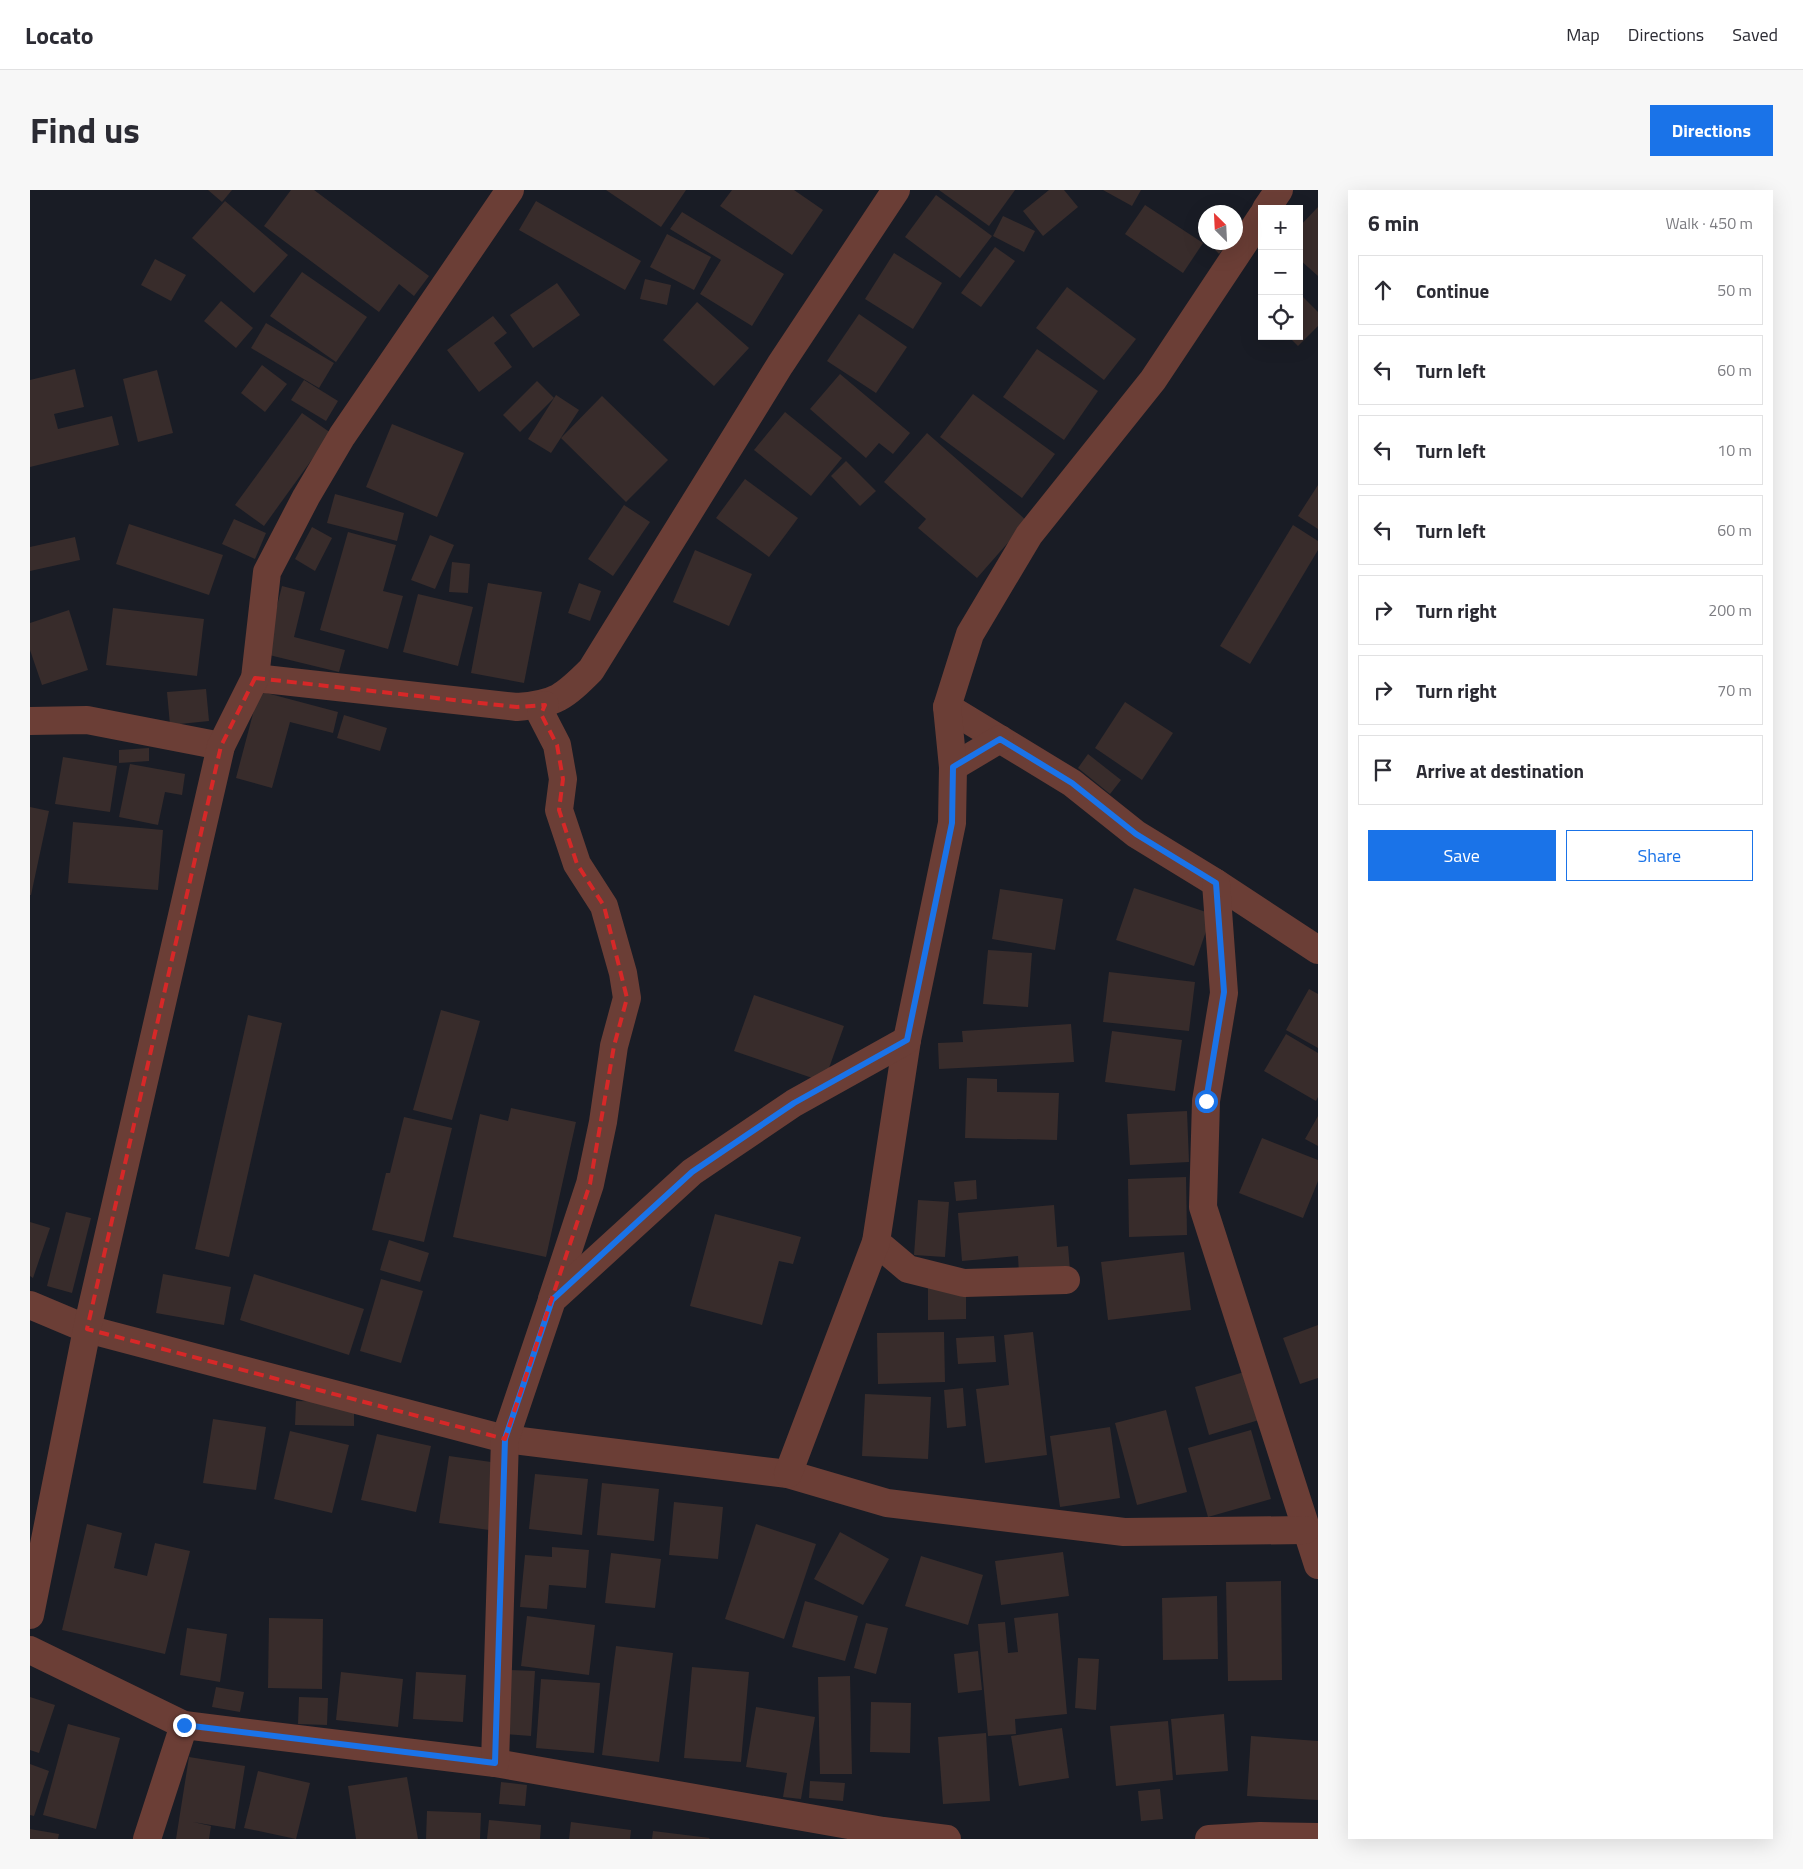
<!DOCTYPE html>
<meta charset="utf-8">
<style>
:root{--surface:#fff;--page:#f7f7f7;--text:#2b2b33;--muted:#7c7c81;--line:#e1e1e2;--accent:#1a73e8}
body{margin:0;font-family:"Titillium Web",sans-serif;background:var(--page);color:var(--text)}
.controls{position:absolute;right:15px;top:15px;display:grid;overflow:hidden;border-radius:0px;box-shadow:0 5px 20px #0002}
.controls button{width:45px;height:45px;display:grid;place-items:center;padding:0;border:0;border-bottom:1px solid var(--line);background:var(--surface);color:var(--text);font:25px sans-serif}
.compass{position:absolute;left:1168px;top:15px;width:45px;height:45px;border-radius:50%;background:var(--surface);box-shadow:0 5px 20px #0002;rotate:336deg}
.stop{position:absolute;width:15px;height:15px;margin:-11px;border:4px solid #1a73e8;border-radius:50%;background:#fff}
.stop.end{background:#1a73e8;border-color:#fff;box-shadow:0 1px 5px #0008}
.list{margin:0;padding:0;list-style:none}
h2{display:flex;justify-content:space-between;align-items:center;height:65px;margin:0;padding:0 20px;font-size:21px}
h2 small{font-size:16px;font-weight:400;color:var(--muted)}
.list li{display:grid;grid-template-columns:32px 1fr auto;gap:15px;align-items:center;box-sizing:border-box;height:70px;margin:0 10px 10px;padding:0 10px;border:1px solid var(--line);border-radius:0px}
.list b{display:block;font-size:19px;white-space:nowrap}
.list em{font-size:16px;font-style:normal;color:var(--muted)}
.actions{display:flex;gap:10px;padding:15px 20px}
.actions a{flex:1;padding:11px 0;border:1px solid var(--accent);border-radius:0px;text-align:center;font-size:18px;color:var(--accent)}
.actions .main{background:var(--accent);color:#fff}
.icon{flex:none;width:28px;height:28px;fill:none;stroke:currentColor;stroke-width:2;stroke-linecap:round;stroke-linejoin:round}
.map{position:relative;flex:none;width:1288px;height:1649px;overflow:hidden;border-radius:0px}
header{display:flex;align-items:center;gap:30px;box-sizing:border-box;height:70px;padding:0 25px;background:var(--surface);border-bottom:1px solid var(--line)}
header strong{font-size:24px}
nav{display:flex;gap:28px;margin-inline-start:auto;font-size:18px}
.intro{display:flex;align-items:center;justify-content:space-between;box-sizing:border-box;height:120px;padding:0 30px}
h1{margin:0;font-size:35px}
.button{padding:12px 22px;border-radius:0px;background:var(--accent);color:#fff;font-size:18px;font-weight:700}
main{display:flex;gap:30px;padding:0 30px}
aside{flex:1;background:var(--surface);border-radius:0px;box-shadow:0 5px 20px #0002}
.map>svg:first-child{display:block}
</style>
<header>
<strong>Locato</strong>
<nav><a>Map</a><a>Directions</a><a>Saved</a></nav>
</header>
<div class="intro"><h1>Find us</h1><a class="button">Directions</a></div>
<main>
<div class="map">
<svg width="1288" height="1649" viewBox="0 0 1288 1649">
<rect width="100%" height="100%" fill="#191c25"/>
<g fill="#382c2b">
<path d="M178 0H202L192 12Z"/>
<path d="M261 0H284L399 86 384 106 369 94 349 122 234 36Z"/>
<path d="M576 0H656L631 37Z"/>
<path d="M702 0H764L793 20 762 65 690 16Z"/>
<path d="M909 0H985L959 36Z"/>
<path d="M1019 0H1034L1048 17 1013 46 993 21Z"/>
<path d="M1073 0H1111L1102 16Z"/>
<path d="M906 5 962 46 930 88 875 47Z"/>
<path d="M195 11 258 65 224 103 162 48Z"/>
<path d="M506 11 611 71 595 100 489 40Z"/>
<path d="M1115 15 1173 53 1153 83 1095 44Z"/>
<path d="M1288 17V86L1269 69V37Z"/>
<path d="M652 22 754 84 722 136 670 104 691 70 640 39Z"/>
<path d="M973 26 1005 41 994 62 963 46Z"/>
<path d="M637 44 681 67 664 100 620 77Z"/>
<path d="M1178 52H1200L1189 64Z"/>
<path d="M965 57 985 71 951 117 931 103Z"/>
<path d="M864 63 912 93 883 139 835 109Z"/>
<path d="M125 69 156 85 141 111 111 95Z"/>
<path d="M272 82 337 127 306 172 240 126Z"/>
<path d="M615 89 641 95 637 115 610 109Z"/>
<path d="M527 93 550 125 503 158 480 125Z"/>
<path d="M1037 97 1106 149 1074 190 1006 138Z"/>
<path d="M1269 103 1288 122V136L1268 156 1258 146H1269Z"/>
<path d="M191 111 223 138 206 158 174 131Z"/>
<path d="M667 112 719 158 684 196 633 150Z"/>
<path d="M829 124 877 157 846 203 797 171Z"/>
<path d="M463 126 477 143 464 153 482 177 449 202 417 160Z"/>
<path d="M236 133 304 173 289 198 221 158Z"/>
<path d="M1007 159 1068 201 1034 250 973 207Z"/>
<path d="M232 175 257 194 235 222 211 203Z"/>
<path d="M45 179 54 217 24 224 28 239 82 226 89 255 0 277V190Z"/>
<path d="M127 180 143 243 108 252 93 189Z"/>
<path d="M810 184 880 243 863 264 849 253 836 268 780 219Z"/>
<path d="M274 190 308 211 296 231 261 210Z"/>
<path d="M507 191 524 208 490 242 473 225Z"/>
<path d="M943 204 1025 264 992 308 910 247Z"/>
<path d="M526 205 549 220 521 263 498 249Z"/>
<path d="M572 206 638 270 596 312 531 248Z"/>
<path d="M755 222 812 268 781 306 724 260Z"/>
<path d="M272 223 301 243 234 336 205 315Z"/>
<path d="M362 234 434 263 407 327 336 297Z"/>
<path d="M897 243 997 331 947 388 888 338 896 329 854 292Z"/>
<path d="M816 271 846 301 830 316 801 286Z"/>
<path d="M715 289 768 328 739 367 686 328Z"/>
<path d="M1288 295V339L1268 326Z"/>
<path d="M305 304 374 323 367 351 297 333Z"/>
<path d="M594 315 620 332 583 386 558 369Z"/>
<path d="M204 329 236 343 225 369 192 354Z"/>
<path d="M99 334 193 365 179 405 86 374Z"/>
<path d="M1263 335 1288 351V360L1220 474 1190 456Z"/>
<path d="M282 337 302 348 285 381 265 369Z"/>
<path d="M318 342 366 355 353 401 373 406 358 459 290 440Z"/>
<path d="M400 345 424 355 405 399 381 390Z"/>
<path d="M45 347 50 370 0 381V357Z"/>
<path d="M665 360 722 384 699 436 643 412Z"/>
<path d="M422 372 440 374 438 403 419 402Z"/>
<path d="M458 393 512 402 494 493 441 483Z"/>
<path d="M549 393 571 401 560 431 538 423Z"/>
<path d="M252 396 275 402 264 447 315 460 309 482 235 464Z"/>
<path d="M388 404 443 417 428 476 373 462Z"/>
<path d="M83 418 174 429 167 486 76 475Z"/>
<path d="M39 420 58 480 12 495 0 460V433Z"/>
<path d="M176 499 179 531 140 535 137 502Z"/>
<path d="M229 501 308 522 303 543 260 532 242 598 206 588Z"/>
<path d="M1095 512 1143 543 1112 590 1065 558Z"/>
<path d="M314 525 357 538 350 561 307 548Z"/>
<path d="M119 558V571L89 573V560Z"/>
<path d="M1058 564 1091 590 1080 604 1048 578Z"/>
<path d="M33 567 87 576 80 622 25 614Z"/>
<path d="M100 574 155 584 152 605 135 602 128 635 89 627Z"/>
<path d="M0 617 19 621 1 705H0Z"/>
<path d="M43 632 133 640 128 700 38 693Z"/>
<path d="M1104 698 1182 724 1164 776 1086 750Z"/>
<path d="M970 699 1033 709 1025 760 962 749Z"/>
<path d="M958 760 1002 763 998 817 953 814Z"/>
<path d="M1079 782 1165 792 1159 841 1073 832Z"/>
<path d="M1279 799 1288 804V858L1256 840Z"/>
<path d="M724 805 814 836 794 892 704 861Z"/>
<path d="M411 820 450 831 422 930 383 920Z"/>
<path d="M218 825 252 833 199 1067 165 1059Z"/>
<path d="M1041 834 1044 872 909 879 908 853 933 852 932 841Z"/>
<path d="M1082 841 1152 850 1145 901 1075 892Z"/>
<path d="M1256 844 1288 863V907L1286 911 1234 881Z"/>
<path d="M937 888 967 889V902L1029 903 1027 950 935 948Z"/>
<path d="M481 918 546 932 516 1067 423 1047 450 924 478 931Z"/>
<path d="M1157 921 1159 972 1100 975 1097 924Z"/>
<path d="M1288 926V956L1275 949Z"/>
<path d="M374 927 422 938 394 1052 342 1040 356 983H360Z"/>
<path d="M1232 948 1288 970V991L1273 1028 1209 1003Z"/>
<path d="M1156 987 1157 1045 1099 1047 1098 989Z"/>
<path d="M946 990 947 1009 926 1011 924 992Z"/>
<path d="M888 1010 919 1012 915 1067 884 1065Z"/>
<path d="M1024 1015 1027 1057 1038 1056 1040 1080 989 1084 988 1066 932 1071 928 1023Z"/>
<path d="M36 1022 61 1028 42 1103 17 1096Z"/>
<path d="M685 1024 771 1047 763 1074 749 1071 732 1135 660 1116Z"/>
<path d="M0 1032 20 1038 3 1088 0 1086Z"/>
<path d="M359 1050 399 1063 390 1092 350 1080Z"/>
<path d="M1154 1062 1161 1120 1078 1130 1071 1072Z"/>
<path d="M133 1084 201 1097 194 1135 126 1123Z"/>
<path d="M224 1084 334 1119 319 1165 210 1130Z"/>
<path d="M351 1089 393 1101 371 1173 330 1161Z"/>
<path d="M936 1096V1129L898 1130V1097Z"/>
<path d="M1288 1135V1188L1270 1194 1253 1148Z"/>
<path d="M914 1142 915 1192 848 1194 847 1143Z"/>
<path d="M1003 1142 1017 1265 955 1273 946 1199 979 1195 974 1145Z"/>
<path d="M964 1146 966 1172 928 1174 926 1148Z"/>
<path d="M1214 1182 1229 1230 1179 1245 1165 1197Z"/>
<path d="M933 1198 936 1236 917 1238 914 1200Z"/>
<path d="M835 1204 901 1207 898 1269 832 1266Z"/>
<path d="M266 1211 324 1212V1236L265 1235Z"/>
<path d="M1136 1220 1157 1302 1107 1315 1085 1233Z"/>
<path d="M183 1229 236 1237 226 1300 173 1293Z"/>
<path d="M1080 1237 1090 1308 1030 1317 1020 1246Z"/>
<path d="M1221 1240 1241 1309 1178 1327 1158 1258Z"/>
<path d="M260 1241 319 1255 302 1323 244 1309Z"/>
<path d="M347 1244 401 1256 386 1322 331 1310Z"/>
<path d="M419 1266 468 1273 459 1340 409 1333Z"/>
<path d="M505 1284 558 1289 552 1345 499 1339Z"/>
<path d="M572 1293 629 1299 624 1351 567 1345Z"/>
<path d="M644 1312 693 1317 688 1369 639 1365Z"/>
<path d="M57 1334 92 1343 84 1378 117 1386 125 1353 160 1361 135 1464 32 1440Z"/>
<path d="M726 1334 786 1354 754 1449 695 1429Z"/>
<path d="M810 1342 859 1369 833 1415 784 1389Z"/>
<path d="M522 1357 559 1360 556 1398 519 1395 517 1419 490 1417 495 1365 522 1367Z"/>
<path d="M1033 1362 1039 1406 971 1415 965 1371Z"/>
<path d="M581 1363 631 1369 625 1418 575 1413Z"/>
<path d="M891 1366 953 1385 938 1435 875 1416Z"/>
<path d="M1251 1391 1252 1490 1198 1491 1196 1392Z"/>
<path d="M1187 1406 1188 1469 1133 1470 1132 1408Z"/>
<path d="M775 1411 828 1426 815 1471 762 1457Z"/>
<path d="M1028 1423 1037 1524 985 1529 986 1544 958 1546 948 1434 975 1432 978 1463 988 1462 984 1428Z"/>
<path d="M497 1426 565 1435 559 1485 491 1476Z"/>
<path d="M239 1428 293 1429 292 1499 238 1498Z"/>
<path d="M836 1433 858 1438 846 1484 824 1478Z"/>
<path d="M157 1438 197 1444 190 1492 150 1485Z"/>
<path d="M586 1456 643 1463 629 1572 572 1565Z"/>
<path d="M948 1461 952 1500 928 1503 924 1464Z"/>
<path d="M1048 1468 1069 1469 1066 1520 1045 1518Z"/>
<path d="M662 1477 719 1482 711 1572 654 1568Z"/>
<path d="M480 1480 505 1481 501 1546 476 1544Z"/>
<path d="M311 1482 373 1489 368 1537 306 1530Z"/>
<path d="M386 1482 436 1485 433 1532 383 1529Z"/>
<path d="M820 1486 822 1584H790L788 1487Z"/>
<path d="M511 1489 570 1493 564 1563 506 1558Z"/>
<path d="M186 1497 214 1502 210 1522 182 1517Z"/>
<path d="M0 1507 25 1515 9 1563 0 1560Z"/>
<path d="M269 1507 298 1508 297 1535 268 1534Z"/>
<path d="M841 1512 881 1513 880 1563 840 1562Z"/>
<path d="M726 1517 785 1527 771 1609 753 1607 757 1583 716 1577Z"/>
<path d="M1194 1524 1198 1581 1146 1585 1141 1529Z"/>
<path d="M1138 1531 1143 1590 1086 1596 1080 1536Z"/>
<path d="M38 1534 90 1548 66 1639 13 1625Z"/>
<path d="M1032 1538 1039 1588 989 1596 981 1546Z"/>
<path d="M956 1543 960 1611 913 1614 908 1547Z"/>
<path d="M1221 1546 1288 1551V1610L1217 1606Z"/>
<path d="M159 1567 215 1576 205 1639 163 1632 181 1636 179 1649H146Z"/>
<path d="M0 1574 19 1581 4 1626 0 1625Z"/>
<path d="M228 1581 280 1593 266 1649 214 1638Z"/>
<path d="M377 1587 388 1649H326L318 1596Z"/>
<path d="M780 1591 815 1593 813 1611 779 1608Z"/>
<path d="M471 1592 497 1595 495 1616 469 1614Z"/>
<path d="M1130 1599 1133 1629 1111 1631 1108 1601Z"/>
<path d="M397 1621 451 1623 450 1649H396Z"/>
<path d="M459 1630 511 1635 510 1649H457Z"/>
<path d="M541 1632 601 1640 600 1649H539Z"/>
<path d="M0 1639 29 1644 28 1649H0Z"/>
<path d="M623 1641 680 1648 679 1649H622Z"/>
</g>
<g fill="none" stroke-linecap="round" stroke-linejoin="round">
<g stroke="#6b3e36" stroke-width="28">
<path d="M1236 19 1249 0"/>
<path d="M225 488 487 517C526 514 534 507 561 480L750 175 866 0"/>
<path d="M515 515 511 524 527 555 533 589 529 620 547 674 574 716 593 783 597 808 584 856 573 932 560 994 522 1109"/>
<path d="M917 517 1042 593 1106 644 1186 693 1288 760"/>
<path d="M0 531 57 530 191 556"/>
<path d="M923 577 970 549"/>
<path d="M1186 693 1194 803 1176 911 1173 1017 1288 1375"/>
<path d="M846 1052 878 1079 934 1093 1036 1090"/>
<path d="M0 1115 57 1139 475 1249 758 1284 857 1313 1094 1342 1275 1340"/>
<path d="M758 1284 846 1052 877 850 922 633 923 577 917 517 940 444 999 345 1123 190 1232 26"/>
<path d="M0 1425 57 1139 191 556 225 488 237 382 276 307 312 246 480 0"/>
<path d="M0 1460 154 1535 465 1573 853 1641 917 1649"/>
<path d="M465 1573 475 1249 522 1110 662 982 764 913 877 850"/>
<path d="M117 1649 154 1535"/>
<path d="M1179 1649 1230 1646 1288 1647"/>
</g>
</g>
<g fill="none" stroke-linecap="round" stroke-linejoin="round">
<path stroke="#1a73e8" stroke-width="6" d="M154 1535 465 1573 475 1249 522 1110 662 982 764 913 877 850 922 633 923 577 970 549 1042 593 1106 644 1186 693 1194 802 1176 911"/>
</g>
<path fill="none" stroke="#d62828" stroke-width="4" stroke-dasharray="10 6" stroke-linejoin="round" d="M225 488 487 517 515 515 511 524 527 555 533 589 529 620 547 674 574 716 597 808 584 856 560 994 475 1249 57 1139 191 556Z"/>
</svg>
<div class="controls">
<button>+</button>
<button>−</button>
<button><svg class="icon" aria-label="locate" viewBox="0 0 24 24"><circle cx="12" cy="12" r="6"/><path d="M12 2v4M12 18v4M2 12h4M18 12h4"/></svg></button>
</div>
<svg class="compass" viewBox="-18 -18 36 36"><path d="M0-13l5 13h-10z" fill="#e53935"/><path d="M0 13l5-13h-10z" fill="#7c7c81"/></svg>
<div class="stop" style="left:1176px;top:911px"></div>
<div class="stop end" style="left:154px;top:1535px"></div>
</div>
<aside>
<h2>6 min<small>Walk · 450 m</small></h2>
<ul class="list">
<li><svg class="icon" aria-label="ahead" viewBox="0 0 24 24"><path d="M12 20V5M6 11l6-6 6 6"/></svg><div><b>Continue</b></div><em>50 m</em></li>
<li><svg class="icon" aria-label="left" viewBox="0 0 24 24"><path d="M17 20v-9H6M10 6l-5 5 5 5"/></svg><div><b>Turn left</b></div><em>60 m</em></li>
<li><svg class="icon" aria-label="left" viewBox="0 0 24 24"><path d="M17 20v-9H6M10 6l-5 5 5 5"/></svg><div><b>Turn left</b></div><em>10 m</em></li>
<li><svg class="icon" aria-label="left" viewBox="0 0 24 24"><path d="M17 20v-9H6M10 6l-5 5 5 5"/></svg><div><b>Turn left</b></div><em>60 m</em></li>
<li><svg class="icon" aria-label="right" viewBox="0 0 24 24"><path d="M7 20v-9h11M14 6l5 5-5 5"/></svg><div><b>Turn right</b></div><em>200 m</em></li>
<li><svg class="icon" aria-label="right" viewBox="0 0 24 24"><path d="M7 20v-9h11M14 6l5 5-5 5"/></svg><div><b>Turn right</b></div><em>70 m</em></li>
<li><svg class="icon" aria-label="arrive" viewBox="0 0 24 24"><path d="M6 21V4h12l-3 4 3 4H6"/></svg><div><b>Arrive at destination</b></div></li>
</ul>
<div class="actions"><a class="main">Save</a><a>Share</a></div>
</aside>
</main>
